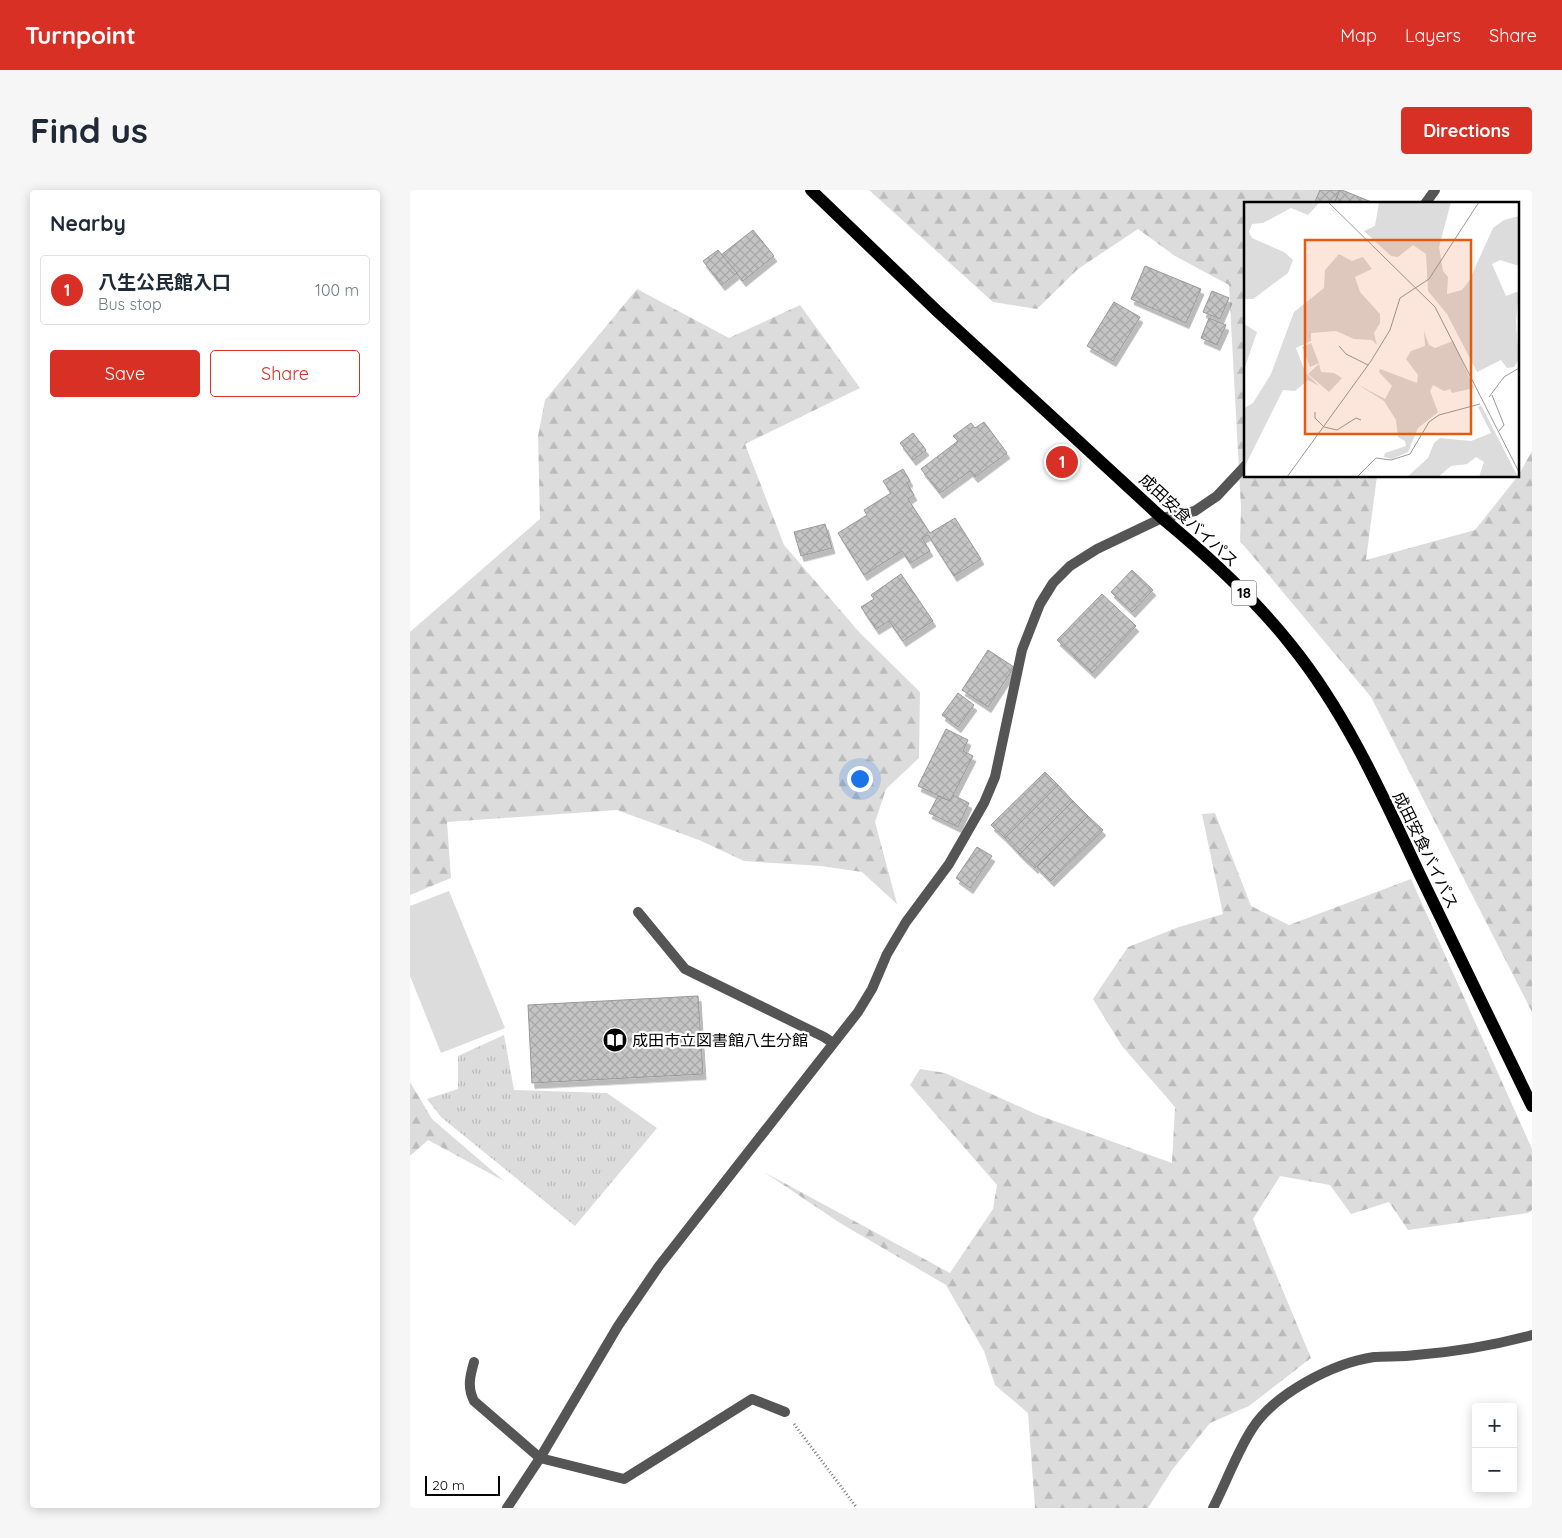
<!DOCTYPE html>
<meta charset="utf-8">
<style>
:root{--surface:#fff;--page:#f6f6f7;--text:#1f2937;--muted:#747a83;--line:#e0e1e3;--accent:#d93025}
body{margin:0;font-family:Quicksand,"Noto Sans JP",sans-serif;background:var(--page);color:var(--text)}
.controls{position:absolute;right:15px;bottom:15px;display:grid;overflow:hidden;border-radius:5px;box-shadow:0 2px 12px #0003}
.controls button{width:45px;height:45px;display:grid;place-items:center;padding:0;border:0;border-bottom:1px solid var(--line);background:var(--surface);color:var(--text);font:25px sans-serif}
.scale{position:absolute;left:15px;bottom:12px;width:75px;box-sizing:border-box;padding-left:5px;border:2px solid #000;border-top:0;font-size:14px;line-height:18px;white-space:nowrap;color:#000;-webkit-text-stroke:4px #fff;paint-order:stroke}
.you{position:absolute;left:449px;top:588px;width:18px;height:18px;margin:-12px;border:4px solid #fff;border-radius:50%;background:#1a73e8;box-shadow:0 0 0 8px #1a73e833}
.badge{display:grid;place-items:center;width:32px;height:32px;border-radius:50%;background:var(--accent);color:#fff;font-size:16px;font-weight:700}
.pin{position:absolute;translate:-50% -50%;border:2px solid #fff;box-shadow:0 1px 5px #0006}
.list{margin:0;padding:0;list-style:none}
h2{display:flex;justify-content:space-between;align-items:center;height:65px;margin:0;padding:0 20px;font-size:21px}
h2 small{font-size:16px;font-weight:400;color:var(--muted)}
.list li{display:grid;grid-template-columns:32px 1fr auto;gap:15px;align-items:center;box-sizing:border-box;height:70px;margin:0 10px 10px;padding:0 10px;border:1px solid var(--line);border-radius:5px}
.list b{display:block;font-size:19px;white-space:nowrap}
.list p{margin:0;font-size:16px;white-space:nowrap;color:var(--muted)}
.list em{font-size:16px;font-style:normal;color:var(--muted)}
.actions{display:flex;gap:10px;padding:15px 20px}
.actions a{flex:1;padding:11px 0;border:1px solid var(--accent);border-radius:5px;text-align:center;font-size:18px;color:var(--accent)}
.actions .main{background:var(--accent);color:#fff}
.map{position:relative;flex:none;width:1122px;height:1318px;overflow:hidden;border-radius:5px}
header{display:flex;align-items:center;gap:30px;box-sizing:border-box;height:70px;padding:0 25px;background:var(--accent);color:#fff}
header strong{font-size:24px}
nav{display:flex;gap:28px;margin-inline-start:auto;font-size:18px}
.intro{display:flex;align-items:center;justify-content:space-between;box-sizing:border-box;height:120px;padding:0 30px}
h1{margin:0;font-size:35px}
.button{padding:12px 22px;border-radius:5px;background:var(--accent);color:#fff;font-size:18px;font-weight:700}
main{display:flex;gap:30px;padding:0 30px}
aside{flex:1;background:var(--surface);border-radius:5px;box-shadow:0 2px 12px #0003}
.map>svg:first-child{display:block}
</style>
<header>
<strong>Turnpoint</strong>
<nav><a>Map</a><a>Layers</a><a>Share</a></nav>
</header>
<div class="intro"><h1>Find us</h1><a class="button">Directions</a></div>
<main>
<aside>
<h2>Nearby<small></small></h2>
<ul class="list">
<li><span class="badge">1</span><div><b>八生公民館入口</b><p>Bus stop</p></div><em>100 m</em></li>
</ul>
<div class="actions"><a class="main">Save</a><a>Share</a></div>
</aside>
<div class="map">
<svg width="1122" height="1318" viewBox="0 0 1122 1318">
<defs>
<pattern id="grass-tufts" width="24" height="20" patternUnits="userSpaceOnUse" patternTransform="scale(1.25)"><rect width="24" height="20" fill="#dcdcdc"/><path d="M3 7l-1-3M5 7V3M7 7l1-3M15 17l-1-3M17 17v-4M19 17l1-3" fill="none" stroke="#bbb"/></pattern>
<pattern id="forest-firs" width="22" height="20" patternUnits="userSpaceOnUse" patternTransform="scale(1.25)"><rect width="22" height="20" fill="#dcdcdc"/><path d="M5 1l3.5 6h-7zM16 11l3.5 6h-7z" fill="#bbb"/></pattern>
<pattern id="building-cross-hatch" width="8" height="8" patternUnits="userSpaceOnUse" patternTransform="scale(1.25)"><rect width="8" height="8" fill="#c4c4c4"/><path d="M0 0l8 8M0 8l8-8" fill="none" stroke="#a7a7a7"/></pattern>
<filter id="shadow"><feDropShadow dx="3" dy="5.5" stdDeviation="0" flood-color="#0004"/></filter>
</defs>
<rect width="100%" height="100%" fill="#fff"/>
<path fill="url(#grass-tufts)" d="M94 845 104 900 197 903 247 938 165 1036 31 927 17 909 48 899V866Z"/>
<g fill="url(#forest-firs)">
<path d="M459 0H922L918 14H836V286H967L956 370 1065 340 1108 286 1122 261V822L961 507 830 351 831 318 819 95 765 66 728 39 668 79 627 119 583 112Z"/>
<path d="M227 99 319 148 390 115 450 198 335 254 374 355 450 443 510 502 509 568 476 599 465 632 487 714 452 682 411 676 334 671 289 650 207 620 37 632 41 688 0 705V442L130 329 128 246 135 210Z"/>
<path d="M805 623 841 716 879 735 1001 689 1122 959V1020L1118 1023 998 1040 979 1012 941 1024 920 995 870 986 843 1029 901 1168 839 1216 800 1233 762 1280 738 1318H625L618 1223 585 1195 574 1161 536 1095 430 1033 354 982 540 1083 583 1019 587 995 500 895 510 879 535 883 628 925 762 973 765 917 712 856 683 809 718 757 769 737 813 724 792 624Z"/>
<path d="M0 892 22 929 94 991 18 950 0 966Z"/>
</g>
<path fill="#dcdcdc" d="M39 701 95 838 31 863 0 786V716Z"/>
<g fill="url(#building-cross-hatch)" stroke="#999" filter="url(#shadow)">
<path d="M910 0H930L924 14H904Z"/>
<path d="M930 0H932L964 13 924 14Z"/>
<path d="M343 40 364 66 333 91 311 65Z"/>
<path d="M308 60 327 83 312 95 293 71Z"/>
<path d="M735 76 791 99 776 133 721 109Z"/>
<path d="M802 101 819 108 810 129 793 122Z"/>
<path d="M704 112 730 127 703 171 677 156Z"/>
<path d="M799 128 816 135 807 155 791 148Z"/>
<path d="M574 232 597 263 565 287 560 281 530 303 511 279 548 251 543 246 561 233 565 238Z"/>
<path d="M503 243 516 260 503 270 490 253Z"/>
<path d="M493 279 500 291 497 293 504 305 498 309 520 343 545 328 571 369 544 386 518 345 512 348 520 361 500 373 492 361 454 385 428 343 457 325 454 320 481 303 473 291Z"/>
<path d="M415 334 422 358 391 366 384 342Z"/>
<path d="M722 380 743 400 722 422 701 402Z"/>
<path d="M491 384 523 431 493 451 479 431 466 439 451 417 464 409 461 405Z"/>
<path d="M692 404 726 436 682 483 647 450Z"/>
<path d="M578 460 604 477 578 517 552 500Z"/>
<path d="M548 503 564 515 548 537 532 525Z"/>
<path d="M536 539 558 550 553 561 563 566 540 611 508 596Z"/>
<path d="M635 582 648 595 595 648 581 635Z"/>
<path d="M648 595 663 611 610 664 595 648Z"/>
<path d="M543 605 559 613 548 637 519 623 528 606 540 611Z"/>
<path d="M663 611 678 626 625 678 610 664Z"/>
<path d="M678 626 693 640 641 691 627 677Z"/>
<path d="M567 657 582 666 560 698 546 688Z"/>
<path d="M288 806 293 884 122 893 118 815Z"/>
</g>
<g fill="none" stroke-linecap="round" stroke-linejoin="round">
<path stroke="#777" stroke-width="3" stroke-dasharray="1 2.5" stroke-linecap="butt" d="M384 1234 447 1318"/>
<g stroke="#555" stroke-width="10">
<path d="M228 722 275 779 414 847 423 853"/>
<path d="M64 1172C60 1186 57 1197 64 1211L130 1268"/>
<path d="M803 1318C816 1293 827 1262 842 1239 864 1204 923 1173 964 1167 978 1166 992 1167 1006 1165 1044 1162 1085 1155 1122 1145"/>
</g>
<g stroke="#555" stroke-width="10">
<path d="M1015 14 1025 0"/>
<path d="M130 1268 214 1289 342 1209 375 1222"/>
<path d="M97 1318 130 1268 208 1136 249 1076 448 822 462 799 477 764 496 732 539 674 574 613 585 587 612 460 630 414 643 393 660 376 687 359 752 328 785 321 807 306 836 275"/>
</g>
<path stroke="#000" stroke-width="12" d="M401 0 527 121 752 328C798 366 844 408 881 455 936 523 973 606 1010 685 1047 762 1085 839 1122 916"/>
</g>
<defs>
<symbol id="library-disc" viewBox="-11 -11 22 22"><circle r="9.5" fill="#000" stroke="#fff"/><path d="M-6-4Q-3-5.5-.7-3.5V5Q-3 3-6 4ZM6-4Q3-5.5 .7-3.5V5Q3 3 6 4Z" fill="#fff"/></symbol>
</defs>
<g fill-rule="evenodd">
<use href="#library-disc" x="191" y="836" width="28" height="28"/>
</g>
<g text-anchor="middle" stroke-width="4.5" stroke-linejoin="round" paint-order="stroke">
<rect fill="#fff" stroke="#4c4c4c" stroke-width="1" x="821.5" y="390.5" width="25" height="25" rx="4"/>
<g font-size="15" font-weight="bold" fill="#000">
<text x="834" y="408">18</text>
</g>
<g font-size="16" fill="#000" stroke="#fff">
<text transform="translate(779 330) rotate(43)" y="6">成田安食バイパス</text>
<text transform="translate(1016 660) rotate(64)" y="6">成田安食バイパス</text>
</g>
<g font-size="16" fill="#000" stroke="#fff" text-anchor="start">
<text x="222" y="856">成田市立図書館八生分館</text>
</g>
</g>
<g transform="translate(834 12)">
<rect width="275" height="275" fill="#fff"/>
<path d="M75 162 77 170 90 171 98 176 85 190 64 172Z" fill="#dcdcdc"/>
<path d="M0 0H76L64 13 47 6 19 21 8 22 5 30 8 36 40 50 49 58 44 71 9 97H0ZM135 0H207L195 45 199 69 204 75 203 92 218 88 225 79 249 26 260 18 275 14V64L256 58 248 62 262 94 275 89 272 120 275 157 270 165 263 166 257 158 233 170 203 112 184 89 182 52 169 43 154 55 147 54 120 29 131 24ZM95 52 108 59 119 55 128 67 111 75 116 90 136 112V121L130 131 133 143 128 138 110 137 92 129 67 131V139L52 146 61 170 75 184 64 178 51 189 39 188 0 266V206L9 201 27 172 50 110 80 86 81 68ZM0 122 13 130 0 168ZM180 129 185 143 191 146 209 139 230 186 208 191 206 187 200 189 189 183 186 189 194 210 174 226 164 250 148 257 140 255 141 251 162 244 161 239 154 235 152 218 140 199 113 182 141 197 148 184 135 170 136 167 173 181 174 173 162 157 167 149 181 144ZM237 203 274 275H235L240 260 232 255 223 262 207 264 194 275H163L184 256 190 241 196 236 227 239 247 231 234 205Z" fill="#dcdcdc"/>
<path d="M67 141 75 161 66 165 58 145Z" fill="#dcdcdc"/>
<path fill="none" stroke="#999" stroke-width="1" d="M84 0 191 105 275 270M95 144 102 152 124 163M248 193 260 223 255 229M245 195 260 175 275 166M71 210V216L80 225 93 228 112 216 117 218M43 275 127 159 146 128 156 96 185 77 235 0M113 275 132 256 147 258 166 252 185 220 195 213 236 202"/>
<path fill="#e8590c" fill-opacity="0.15" stroke="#e8590c" stroke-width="2.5" d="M61 38H227V232H61Z"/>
<rect width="275" height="275" fill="none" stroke="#000" stroke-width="2.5"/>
</g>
</svg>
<div class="controls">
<button>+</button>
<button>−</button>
</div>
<div class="scale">20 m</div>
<div class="you"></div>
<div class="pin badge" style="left:652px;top:272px">1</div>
</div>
</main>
